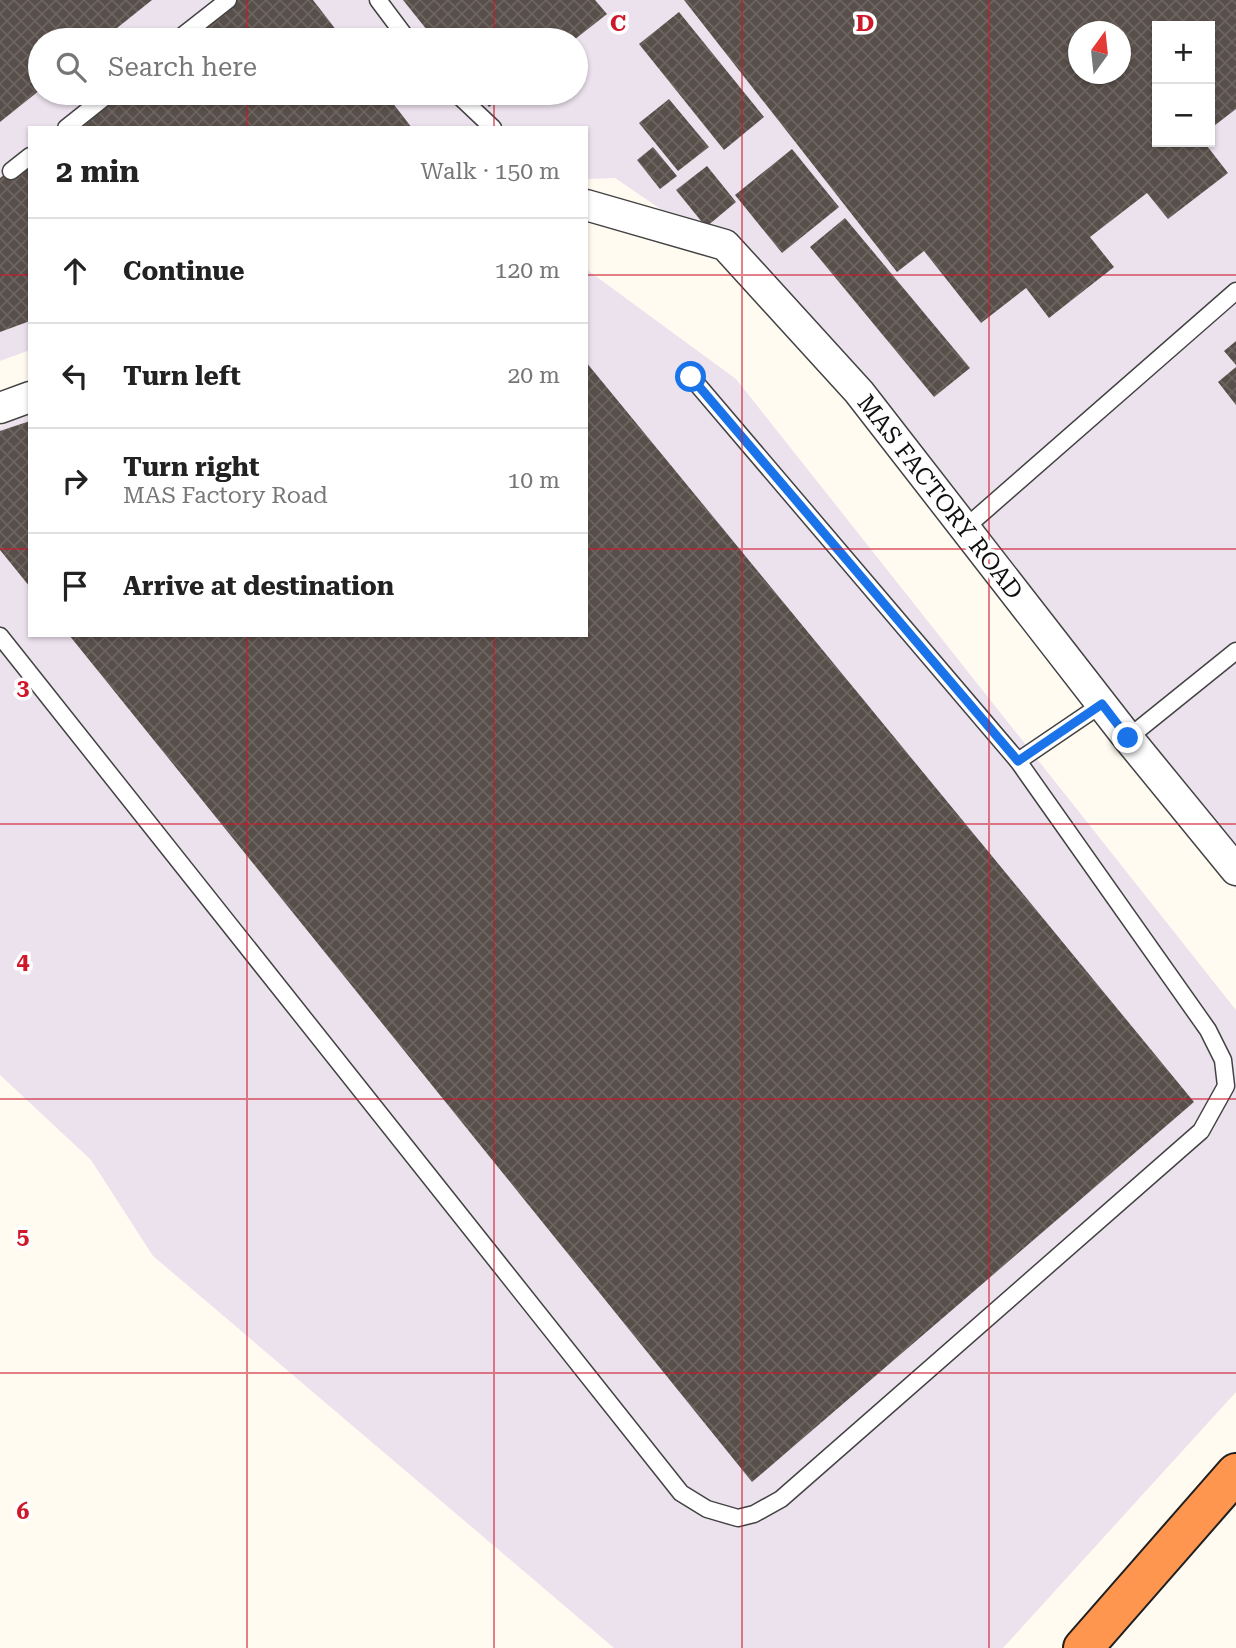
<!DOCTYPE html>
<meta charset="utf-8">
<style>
:root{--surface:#fff;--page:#f2f2f2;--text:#222;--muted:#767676;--line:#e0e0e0}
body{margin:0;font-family:"Roboto Serif",serif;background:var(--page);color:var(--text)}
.controls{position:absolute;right:21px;top:21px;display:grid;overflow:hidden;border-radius:0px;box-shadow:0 2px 5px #0004}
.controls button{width:63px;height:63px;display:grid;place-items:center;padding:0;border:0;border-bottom:2px solid var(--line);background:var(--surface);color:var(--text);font:35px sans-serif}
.compass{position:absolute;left:1068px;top:21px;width:63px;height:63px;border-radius:50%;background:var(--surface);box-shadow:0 2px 5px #0004;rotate:15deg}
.stop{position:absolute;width:21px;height:21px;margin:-16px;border:5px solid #1a73e8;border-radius:50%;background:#fff}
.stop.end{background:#1a73e8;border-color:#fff;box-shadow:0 2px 7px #0008}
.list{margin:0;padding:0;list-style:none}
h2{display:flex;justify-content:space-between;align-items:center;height:91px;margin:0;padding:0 28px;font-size:30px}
h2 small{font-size:23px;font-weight:400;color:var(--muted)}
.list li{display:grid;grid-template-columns:46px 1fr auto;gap:21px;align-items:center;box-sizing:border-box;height:105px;padding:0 28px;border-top:2px solid var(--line)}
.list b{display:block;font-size:26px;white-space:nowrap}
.list p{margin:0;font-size:23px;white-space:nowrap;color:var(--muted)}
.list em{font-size:23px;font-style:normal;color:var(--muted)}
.icon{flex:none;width:38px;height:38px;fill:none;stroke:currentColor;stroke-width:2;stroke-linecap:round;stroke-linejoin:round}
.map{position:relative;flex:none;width:1236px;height:1648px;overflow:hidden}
.search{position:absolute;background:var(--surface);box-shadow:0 2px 5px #0004;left:28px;top:28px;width:560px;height:77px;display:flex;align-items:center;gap:18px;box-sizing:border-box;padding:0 24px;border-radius:38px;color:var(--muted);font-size:26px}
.panel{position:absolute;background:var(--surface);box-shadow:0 2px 5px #0004;left:28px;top:126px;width:560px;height:511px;border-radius:0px}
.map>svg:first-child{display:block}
</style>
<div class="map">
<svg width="1236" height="1648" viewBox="0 0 1236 1648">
<defs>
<pattern id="building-cross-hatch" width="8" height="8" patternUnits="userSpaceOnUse" patternTransform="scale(1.75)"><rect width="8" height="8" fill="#594f4a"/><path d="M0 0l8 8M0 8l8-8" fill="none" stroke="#6c6460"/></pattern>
</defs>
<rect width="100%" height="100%" fill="#fffbf1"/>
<g fill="#ece2ee" fill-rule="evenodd">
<path d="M0 0H1236V889L1095 714 763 279 615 178 586 179V128H30V350L0 361ZM1157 26H1210V142H1157ZM1078 32H1120V74H1078ZM40 40H576V93H40Z"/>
<path d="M586 269 736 379 1236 1010V1392L1003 1648H614L153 1256 91 1160 0 1075V426L30 415V635H586Z"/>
</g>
<g fill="url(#building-cross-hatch)" fill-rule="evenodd">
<path d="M0 0H152L102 40H40V90L0 122Z"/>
<path d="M226 0H313L344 40H175Z"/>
<path d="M403 0H595L607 14 574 40H435Z"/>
<path d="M684 0H1236V109L1210 129V26H1157V142H1204L1228 173 1168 219 1147 193 1090 237 1114 267 1049 318 1026 288 981 323 924 251 897 272ZM1078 32H1120V74H1078Z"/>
<path d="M679 12 764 117 724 150 639 44Z"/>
<path d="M109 93H385L412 128H64Z"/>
<path d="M477 93H507L489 107Z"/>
<path d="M669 99 709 147 678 171 639 123Z"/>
<path d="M653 147 677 176 660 189 637 160Z"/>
<path d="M792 149 839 207 782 253 735 195Z"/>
<path d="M30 155V321L0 332V178Z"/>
<path d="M707 166 736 202 706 227 676 190Z"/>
<path d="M845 218 970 368 934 397 810 247Z"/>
<path d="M1236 341V365L1224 351Z"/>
<path d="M586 362 1194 1102 752 1482 69 635H586Z"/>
<path d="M1236 367V405L1218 382Z"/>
<path d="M30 421V587L0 550V431Z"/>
</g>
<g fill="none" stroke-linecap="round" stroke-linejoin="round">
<defs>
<g id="lane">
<path d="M378 0 408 40"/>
<path d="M177 40 228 0"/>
<path d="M456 93 493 128"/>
<path d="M66 128 110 93"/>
<path d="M11 171 30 156"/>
<path d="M965 528 1236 291"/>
<path d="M0 636 681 1493 707 1509 738 1518 754 1514 781 1499 1201 1131 1226 1086 1223 1060 1208 1030 1018 761 691 377"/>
<path d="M1128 738 1236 651"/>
<path d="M1018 761 1102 704"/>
</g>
<g id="street">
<path d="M586 205 725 245 859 392 1128 738 1236 870"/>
<path d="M0 408 30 397"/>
</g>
<path id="highway" d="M1083 1648 1236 1473"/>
</defs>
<use href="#lane" stroke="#424242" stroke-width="19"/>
<use href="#street" stroke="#424242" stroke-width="33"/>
<use href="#highway" stroke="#202020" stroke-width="42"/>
<use href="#lane" stroke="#fff" stroke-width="16"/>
<use href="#street" stroke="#fff" stroke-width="30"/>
<use href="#highway" stroke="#ff964f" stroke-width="38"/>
</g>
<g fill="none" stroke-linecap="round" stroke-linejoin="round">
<path stroke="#1a73e8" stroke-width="9" d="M691 377 1018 761 1102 704 1128 738"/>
</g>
<path fill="none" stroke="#ce182a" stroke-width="2" stroke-opacity="0.55" d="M247 0V40M494 0V40M742 0V1648M989 0V1648M247 93V128M494 93V128M0 275H30M586 275H1236M0 549H30M586 549H1236M247 635V1648M494 635V1648M0 824H1236M0 1099H1236M0 1373H1236"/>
<g text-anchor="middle" stroke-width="7" stroke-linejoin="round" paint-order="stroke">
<g font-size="24" fill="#0f0f0f" stroke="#fff">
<text transform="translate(940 497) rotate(52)" y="8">MAS FACTORY ROAD</text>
</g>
</g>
<g font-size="23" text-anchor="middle" font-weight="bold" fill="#ce182a" stroke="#fff" stroke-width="7" stroke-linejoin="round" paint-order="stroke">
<text x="618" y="31">C</text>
<text x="865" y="31">D</text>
<text x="23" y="695">3</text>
<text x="23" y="969">4</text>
<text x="23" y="1244">5</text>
<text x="23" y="1519">6</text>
</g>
</svg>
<div class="controls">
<button>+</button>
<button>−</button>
</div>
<svg class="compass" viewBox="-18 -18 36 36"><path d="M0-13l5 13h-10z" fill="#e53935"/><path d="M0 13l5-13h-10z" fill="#767676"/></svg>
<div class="stop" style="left:691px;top:377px"></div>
<div class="stop end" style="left:1128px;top:738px"></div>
<div class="search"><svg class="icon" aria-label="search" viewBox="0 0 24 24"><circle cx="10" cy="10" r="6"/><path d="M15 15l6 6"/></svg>Search here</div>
<section class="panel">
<h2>2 min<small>Walk · 150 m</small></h2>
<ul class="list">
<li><svg class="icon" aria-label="ahead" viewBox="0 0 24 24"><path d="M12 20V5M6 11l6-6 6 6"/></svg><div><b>Continue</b></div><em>120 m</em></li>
<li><svg class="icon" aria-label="left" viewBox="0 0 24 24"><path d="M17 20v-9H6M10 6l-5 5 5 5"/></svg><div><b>Turn left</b></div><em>20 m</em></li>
<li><svg class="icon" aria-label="right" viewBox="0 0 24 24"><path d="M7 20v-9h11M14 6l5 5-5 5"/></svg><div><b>Turn right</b><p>MAS Factory Road</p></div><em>10 m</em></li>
<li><svg class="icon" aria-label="arrive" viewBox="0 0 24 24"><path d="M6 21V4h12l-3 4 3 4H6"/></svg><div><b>Arrive at destination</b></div></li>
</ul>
</section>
</div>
